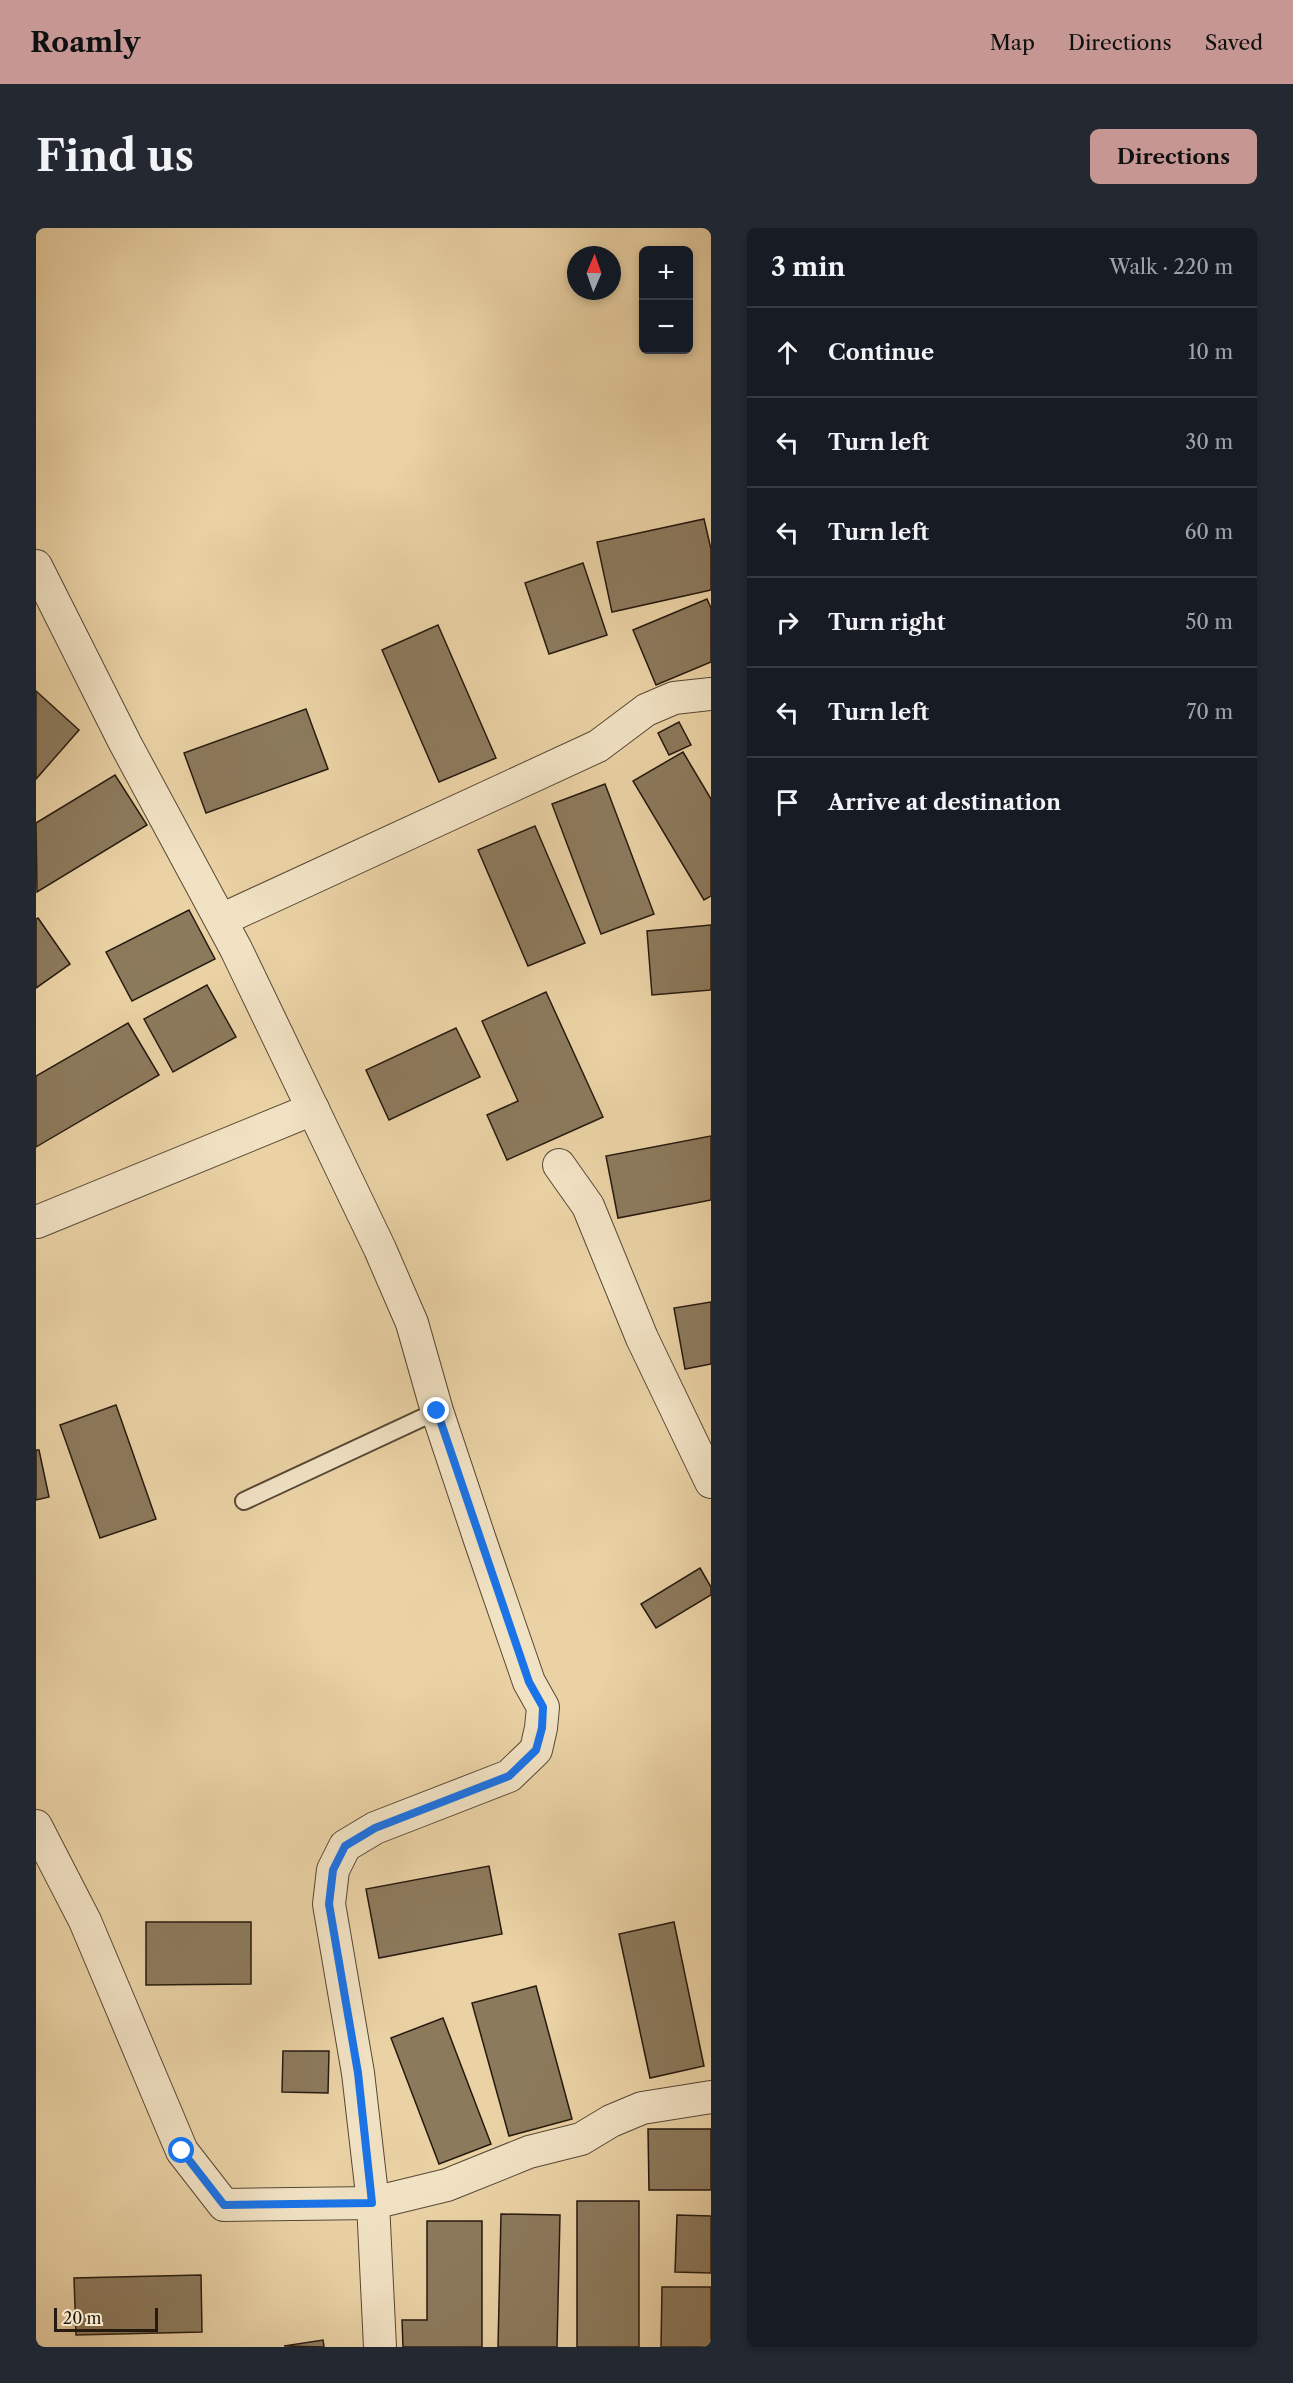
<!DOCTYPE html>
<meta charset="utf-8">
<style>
:root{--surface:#171b24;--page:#242831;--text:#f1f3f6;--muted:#9ea1a6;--line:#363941;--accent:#c59692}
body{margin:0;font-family:"Libre Caslon Text",serif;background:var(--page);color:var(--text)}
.controls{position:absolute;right:18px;top:18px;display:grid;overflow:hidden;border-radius:9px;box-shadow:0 3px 9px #0003}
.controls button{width:54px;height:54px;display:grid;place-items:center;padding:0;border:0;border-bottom:2px solid var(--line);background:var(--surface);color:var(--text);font:30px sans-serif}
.compass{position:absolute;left:531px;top:18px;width:54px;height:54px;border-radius:50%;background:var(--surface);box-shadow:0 3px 9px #0003;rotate:2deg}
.scale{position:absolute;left:18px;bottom:15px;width:104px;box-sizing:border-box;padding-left:6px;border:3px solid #261a10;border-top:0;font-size:16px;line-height:21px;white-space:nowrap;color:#261a10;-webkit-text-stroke:4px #f1e2c4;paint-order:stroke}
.stop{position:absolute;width:18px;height:18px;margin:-14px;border:4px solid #1a73e8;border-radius:50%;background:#fff}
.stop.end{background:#1a73e8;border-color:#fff;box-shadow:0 2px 6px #0008}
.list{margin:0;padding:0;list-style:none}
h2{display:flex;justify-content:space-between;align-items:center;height:78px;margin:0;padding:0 24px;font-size:26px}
h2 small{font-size:20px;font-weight:400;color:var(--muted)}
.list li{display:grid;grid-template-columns:39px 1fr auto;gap:18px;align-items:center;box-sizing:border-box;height:90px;padding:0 24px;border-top:2px solid var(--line)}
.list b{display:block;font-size:22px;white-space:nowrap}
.list em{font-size:20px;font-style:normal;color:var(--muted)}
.icon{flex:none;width:33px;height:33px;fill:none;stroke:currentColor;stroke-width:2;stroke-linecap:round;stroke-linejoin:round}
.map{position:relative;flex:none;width:675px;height:2119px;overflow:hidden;border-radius:9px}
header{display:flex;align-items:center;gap:36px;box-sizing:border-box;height:84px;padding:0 30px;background:var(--accent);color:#111}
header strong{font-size:28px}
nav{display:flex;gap:33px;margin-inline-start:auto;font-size:21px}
.intro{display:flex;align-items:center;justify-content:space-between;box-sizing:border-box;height:144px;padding:0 36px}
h1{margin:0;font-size:42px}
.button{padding:15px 27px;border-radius:9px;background:var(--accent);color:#111;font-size:21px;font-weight:700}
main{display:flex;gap:36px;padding:0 36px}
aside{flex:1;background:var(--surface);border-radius:9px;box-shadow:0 3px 9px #0003}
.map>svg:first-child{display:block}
</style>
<header>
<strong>Roamly</strong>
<nav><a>Map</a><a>Directions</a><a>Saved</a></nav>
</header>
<div class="intro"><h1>Find us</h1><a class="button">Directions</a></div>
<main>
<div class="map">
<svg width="675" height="2119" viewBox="0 0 675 2119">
<rect width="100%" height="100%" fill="#ead2a5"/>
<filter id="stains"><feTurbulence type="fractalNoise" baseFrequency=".00333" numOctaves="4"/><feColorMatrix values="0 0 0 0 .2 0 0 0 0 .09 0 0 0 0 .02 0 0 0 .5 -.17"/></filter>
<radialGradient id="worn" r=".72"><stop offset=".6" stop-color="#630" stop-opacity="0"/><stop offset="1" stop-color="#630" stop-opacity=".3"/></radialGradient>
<g fill="#8c7a5d" stroke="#261a10" stroke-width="1.5">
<path d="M668 291 675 321V362L576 384 561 314Z"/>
<path d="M547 335 571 407 513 426 489 355Z"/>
<path d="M671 371 675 380V434L620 457 597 402Z"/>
<path d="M402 397 460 530 403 554 346 422Z"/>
<path d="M0 463 43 502 0 551Z"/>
<path d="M270 481 292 541 170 585 148 525Z"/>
<path d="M643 494 655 517 633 527 622 505Z"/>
<path d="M647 524 675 571V668L668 672 597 553Z"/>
<path d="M79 547 111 597 1 664 0 595Z"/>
<path d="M569 556 618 686 565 706 516 576Z"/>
<path d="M499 598 549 715 492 738 442 622Z"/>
<path d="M153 682 179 731 96 773 70 724Z"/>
<path d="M2 690 34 736 0 760V691Z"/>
<path d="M675 697V762L616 767 611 703Z"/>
<path d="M171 757 200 809 137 844 108 791Z"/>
<path d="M510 764 567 889 471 932 451 887 482 873 446 793Z"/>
<path d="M92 795 123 847 0 919V848Z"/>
<path d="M420 800 444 849 353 892 330 842Z"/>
<path d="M675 908V972L582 990 570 928Z"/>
<path d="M675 1074V1136L649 1141 638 1080Z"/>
<path d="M80 1177 120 1291 64 1310 24 1197Z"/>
<path d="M0 1222H3L13 1269 0 1272Z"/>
<path d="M664 1340 675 1359V1367L620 1400 605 1376Z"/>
<path d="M453 1638 466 1706 343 1730 330 1661Z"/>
<path d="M110 1694H215V1756L110 1757Z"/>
<path d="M638 1694 668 1838 614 1850 583 1706Z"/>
<path d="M500 1758 536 1891 473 1908 436 1775Z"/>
<path d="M407 1790 455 1916 403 1936 355 1810Z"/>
<path d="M247 1823H293L292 1865 246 1864Z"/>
<path d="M612 1901H675V1962H613Z"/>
<rect x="541" y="1973" width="62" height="146"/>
<path d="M465 1986 524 1987 521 2119H462Z"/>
<path d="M641 1987 675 1988V2045L639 2044Z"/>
<path d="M391 1993H446V2119H367L366 2092H391Z"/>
<path d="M165 2047 166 2104 40 2107 38 2050Z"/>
<path d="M626 2059H675V2119H625Z"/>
<path d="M287 2112 288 2119 248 2118Z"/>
</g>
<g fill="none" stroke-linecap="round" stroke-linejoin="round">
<defs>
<path id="lane" d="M208 1273 401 1183"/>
<g id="street">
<path d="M0 338 89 515 200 721 344 1021 376 1095 401 1183 444 1312 493 1454 507 1479 505 1500 500 1522 473 1548 339 1600 309 1618 297 1642 293 1676 322 1845 337 1975 344 2119"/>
<path d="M185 692 562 518 610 482 638 470 675 466"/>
<path d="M523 937 552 978 606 1110 675 1254"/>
<path d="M1 994 277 881"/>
<path d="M0 1598 49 1693 146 1923 188 1977 337 1975 411 1957 493 1924 545 1911 575 1893 606 1880 675 1869"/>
</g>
</defs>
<use href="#lane" stroke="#574835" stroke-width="20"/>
<use href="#street" stroke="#574835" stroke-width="34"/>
<use href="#lane" stroke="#f1e2c4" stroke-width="16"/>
<use href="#street" stroke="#f1e2c4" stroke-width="32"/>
</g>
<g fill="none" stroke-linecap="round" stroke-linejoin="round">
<path stroke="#1a73e8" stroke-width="8" d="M146 1923 188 1977 336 1975 322 1845 293 1676 297 1642 309 1618 339 1600 473 1548 500 1522 506 1500 507 1479 493 1454 401 1183"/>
</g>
<rect width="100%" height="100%" filter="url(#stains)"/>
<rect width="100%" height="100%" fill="url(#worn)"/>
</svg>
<div class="controls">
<button>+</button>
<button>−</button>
</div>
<svg class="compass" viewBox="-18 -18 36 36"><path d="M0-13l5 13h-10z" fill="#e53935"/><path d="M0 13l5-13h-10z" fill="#9ea1a6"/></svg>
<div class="scale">20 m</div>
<div class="stop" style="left:146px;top:1923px"></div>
<div class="stop end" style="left:401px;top:1183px"></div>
</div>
<aside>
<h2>3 min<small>Walk · 220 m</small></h2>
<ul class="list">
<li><svg class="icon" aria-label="ahead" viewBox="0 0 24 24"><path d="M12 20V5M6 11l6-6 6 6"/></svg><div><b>Continue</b></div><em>10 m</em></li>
<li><svg class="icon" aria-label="left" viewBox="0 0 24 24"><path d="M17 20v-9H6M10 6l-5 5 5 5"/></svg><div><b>Turn left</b></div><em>30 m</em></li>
<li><svg class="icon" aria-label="left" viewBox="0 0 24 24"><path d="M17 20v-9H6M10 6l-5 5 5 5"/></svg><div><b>Turn left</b></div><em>60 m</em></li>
<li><svg class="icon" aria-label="right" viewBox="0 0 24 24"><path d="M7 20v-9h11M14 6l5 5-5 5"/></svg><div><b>Turn right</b></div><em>50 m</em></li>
<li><svg class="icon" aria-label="left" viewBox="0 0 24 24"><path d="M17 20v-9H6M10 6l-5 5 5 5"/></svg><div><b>Turn left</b></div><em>70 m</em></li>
<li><svg class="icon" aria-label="arrive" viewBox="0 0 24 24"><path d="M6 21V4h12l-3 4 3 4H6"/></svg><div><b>Arrive at destination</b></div></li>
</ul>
</aside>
</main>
